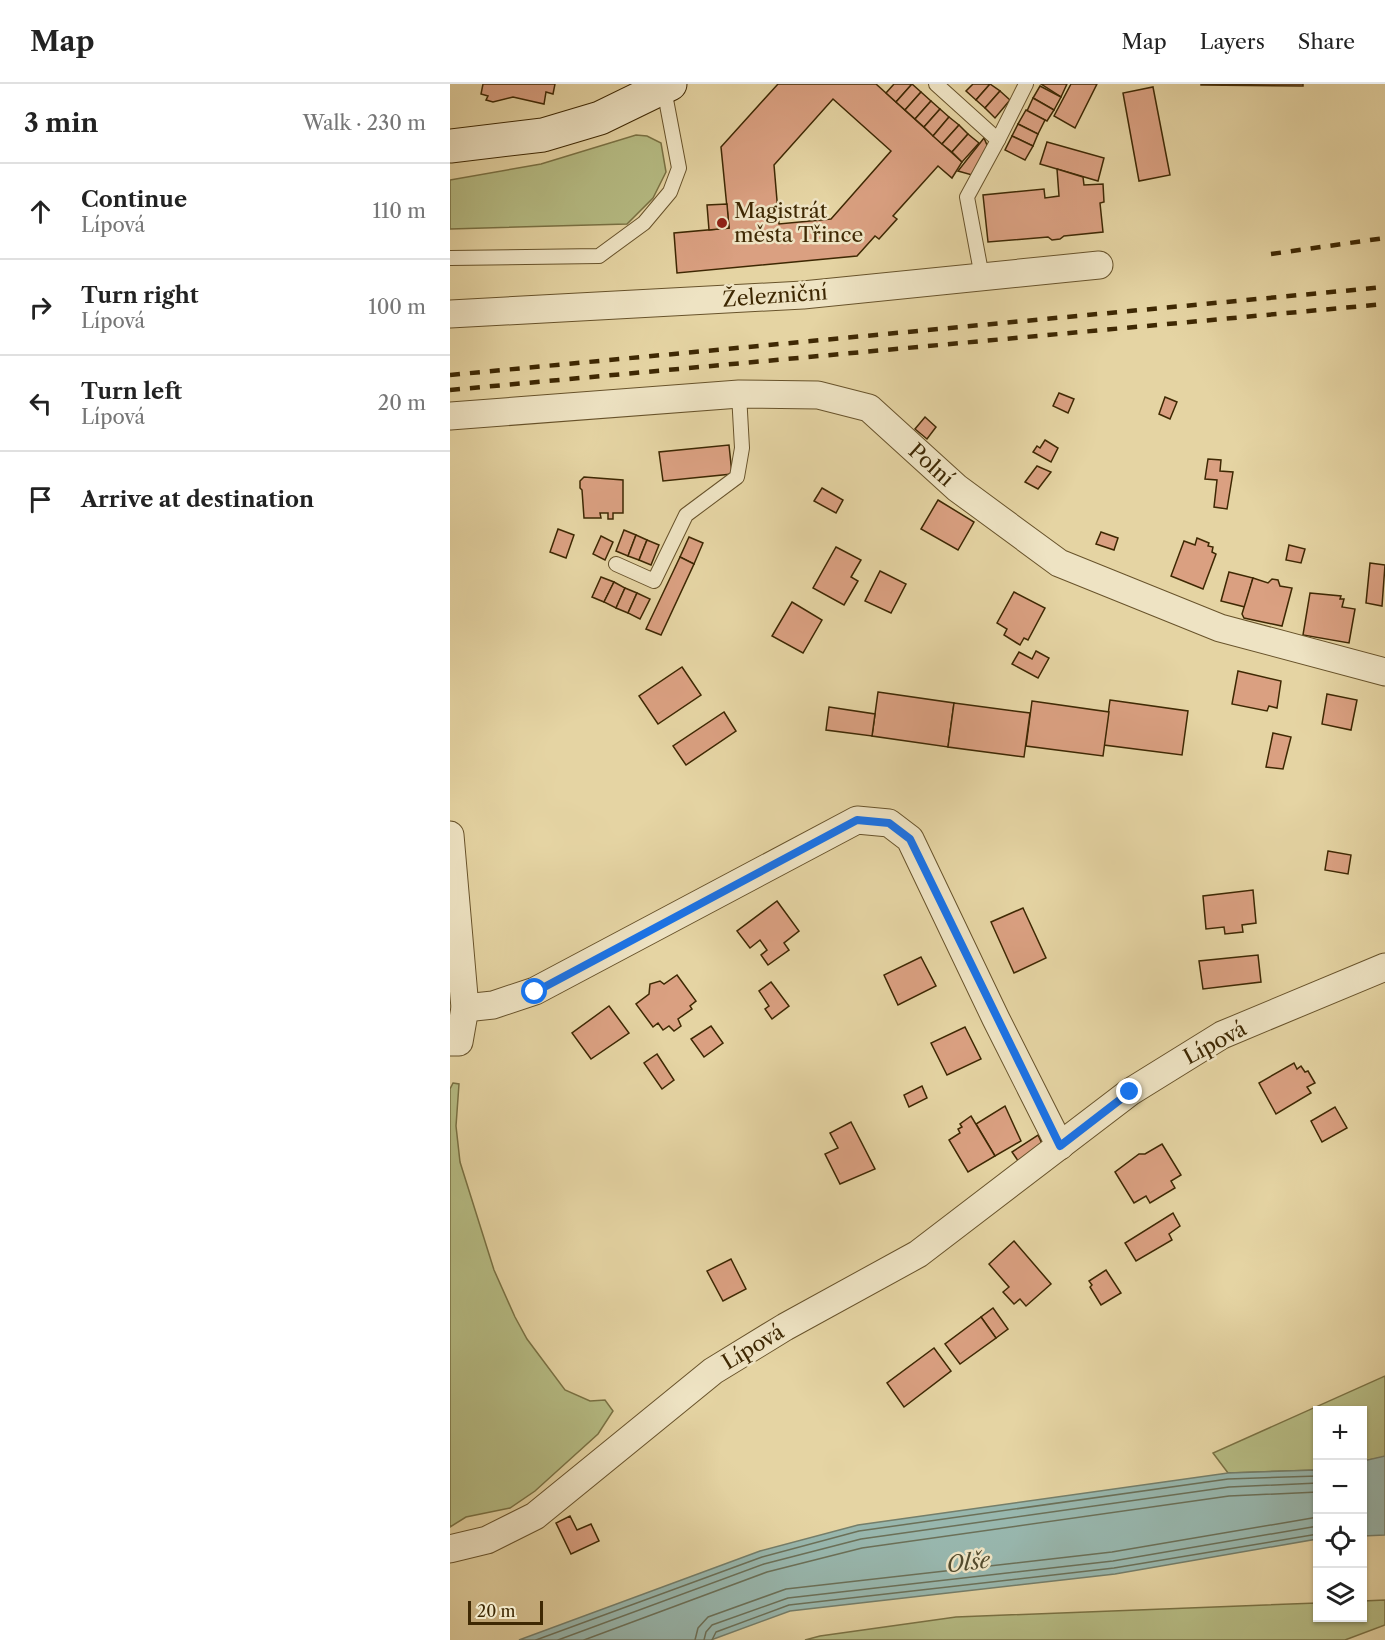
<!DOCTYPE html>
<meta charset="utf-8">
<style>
:root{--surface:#fff;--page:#f2f2f2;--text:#222;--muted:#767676;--line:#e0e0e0}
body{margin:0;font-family:"Libre Caslon Text",serif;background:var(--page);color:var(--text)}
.controls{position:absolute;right:18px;bottom:18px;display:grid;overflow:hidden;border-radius:0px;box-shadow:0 2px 4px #0004}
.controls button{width:54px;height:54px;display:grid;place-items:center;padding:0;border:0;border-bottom:2px solid var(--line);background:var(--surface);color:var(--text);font:30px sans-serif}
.scale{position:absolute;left:18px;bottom:15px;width:75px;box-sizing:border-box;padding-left:6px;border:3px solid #3e2803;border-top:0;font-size:16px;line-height:21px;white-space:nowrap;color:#3e2803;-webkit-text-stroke:4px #eee3c3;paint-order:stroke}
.stop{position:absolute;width:18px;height:18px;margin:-14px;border:4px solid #1a73e8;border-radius:50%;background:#fff}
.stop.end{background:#1a73e8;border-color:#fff;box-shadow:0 2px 6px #0008}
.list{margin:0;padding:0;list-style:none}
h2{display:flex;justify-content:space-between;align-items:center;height:78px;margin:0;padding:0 24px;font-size:26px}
h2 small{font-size:20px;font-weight:400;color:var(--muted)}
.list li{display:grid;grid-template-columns:39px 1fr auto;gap:18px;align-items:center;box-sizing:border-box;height:96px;padding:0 24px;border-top:2px solid var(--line)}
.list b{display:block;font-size:22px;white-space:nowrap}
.list p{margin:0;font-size:20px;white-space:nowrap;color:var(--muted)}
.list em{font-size:20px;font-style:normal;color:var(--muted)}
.icon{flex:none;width:33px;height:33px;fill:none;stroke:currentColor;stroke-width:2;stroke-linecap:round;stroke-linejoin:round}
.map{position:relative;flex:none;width:935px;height:1556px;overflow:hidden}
header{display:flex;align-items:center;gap:36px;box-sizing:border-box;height:84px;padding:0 30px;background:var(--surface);border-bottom:2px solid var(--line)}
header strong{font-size:28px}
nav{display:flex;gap:33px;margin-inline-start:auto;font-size:21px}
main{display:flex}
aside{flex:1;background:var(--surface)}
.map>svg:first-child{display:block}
</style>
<header>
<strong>Map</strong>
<nav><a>Map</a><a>Layers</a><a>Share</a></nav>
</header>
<main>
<aside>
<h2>3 min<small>Walk · 230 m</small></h2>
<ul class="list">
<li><svg class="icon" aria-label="ahead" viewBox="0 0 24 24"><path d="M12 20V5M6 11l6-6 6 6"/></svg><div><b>Continue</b><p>Lípová</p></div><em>110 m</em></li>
<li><svg class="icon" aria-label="right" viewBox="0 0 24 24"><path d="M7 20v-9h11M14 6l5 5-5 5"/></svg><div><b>Turn right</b><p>Lípová</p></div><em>100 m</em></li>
<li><svg class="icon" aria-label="left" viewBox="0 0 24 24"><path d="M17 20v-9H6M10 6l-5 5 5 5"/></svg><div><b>Turn left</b><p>Lípová</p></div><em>20 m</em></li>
<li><svg class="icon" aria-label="arrive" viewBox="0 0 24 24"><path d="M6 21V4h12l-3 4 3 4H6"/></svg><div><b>Arrive at destination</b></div></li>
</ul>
</aside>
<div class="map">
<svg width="935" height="1556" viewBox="0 0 935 1556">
<rect width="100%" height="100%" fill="#e5d4a3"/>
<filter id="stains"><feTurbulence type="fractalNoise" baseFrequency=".00333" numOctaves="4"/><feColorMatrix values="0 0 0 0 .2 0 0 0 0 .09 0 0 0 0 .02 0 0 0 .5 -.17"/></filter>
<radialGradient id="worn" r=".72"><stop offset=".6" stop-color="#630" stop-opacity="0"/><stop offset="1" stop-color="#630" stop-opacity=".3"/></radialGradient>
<g fill="#b6bc84" stroke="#7a7244" stroke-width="1.5">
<path d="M186 51 197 52 211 59 216 88 203 114 177 140 0 145V96L91 80Z"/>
<path d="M3 999 9 1000 6 1042 10 1078 44 1186 65 1233 77 1255 115 1306 140 1317 155 1316 163 1327 148 1350 85 1407 60 1424 16 1433 0 1443V1005Z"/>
<path d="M935 1292V1373L913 1377 912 1326H868L867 1386 778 1389 763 1369Z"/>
<path d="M935 1516V1541L895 1556H355L370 1552 506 1533 867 1519 868 1534H912L913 1517Z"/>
</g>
<g fill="#98b7ae" stroke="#747e6a" stroke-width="1.5">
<path d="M935 1372V1451L913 1452V1377Z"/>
<path d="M867 1386V1455L665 1490 340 1527 261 1556H69L310 1467 408 1441 778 1389Z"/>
</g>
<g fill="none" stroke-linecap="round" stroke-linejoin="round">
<g stroke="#6b7058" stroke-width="1.5">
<path d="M86 1556 312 1473 409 1447 778 1395 868 1392"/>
<path d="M108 1556 314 1480 411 1455 779 1403 868 1399"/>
<path d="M134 1556 317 1488 412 1464 779 1412 868 1408"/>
<path d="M245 1556 248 1544 258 1533 336 1505 662 1468 868 1433"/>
<path d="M254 1556 256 1548 262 1541 338 1514 663 1477 868 1442"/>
<path d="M262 1556 266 1548 339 1521 664 1484 868 1450"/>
</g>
</g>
<g fill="#daa081" stroke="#3e2803" stroke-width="1.5" fill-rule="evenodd">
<path d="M33 0H105L103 10 96 8 94 20 63 13 43 18 36 16 38 12 31 10Z"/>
<path d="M328 0H426L512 78 502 94 488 82 443 132 447 135 429 155 425 152 407 172 227 189 224 149 279 144 271 63ZM383 15 441 67 381 135 329 140 324 81Z"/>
<path d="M444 0H462L446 18 436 9Z"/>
<path d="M462 0 471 8 455 26 446 18Z"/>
<path d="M523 0H540L526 16 516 7Z"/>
<path d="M540 0 550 7 535 24 526 16Z"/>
<path d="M591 0H617L611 13Z"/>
<path d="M621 0H647L625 44 604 32Z"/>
<path d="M751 0H853V2L751 1Z"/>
<path d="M590 2 611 13 604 26 583 14Z"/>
<path d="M703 3 720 91 689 97 673 9Z"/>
<path d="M550 7 560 16 545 34 535 24Z"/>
<path d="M471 8 481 17 465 35 455 26Z"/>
<path d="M583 14 604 26 597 37 577 27Z"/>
<path d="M481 17 490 25 474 43 465 35Z"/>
<path d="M490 25 499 33 483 52 474 43Z"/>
<path d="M576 26 595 36 588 50 568 40Z"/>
<path d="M499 33 509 41 492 60 483 52Z"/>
<path d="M568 40 588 50 583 62 562 52Z"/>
<path d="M509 41 518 50 502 68 492 60Z"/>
<path d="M518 50 529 59 512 78 502 68Z"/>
<path d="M562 52 583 62 575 76 555 66Z"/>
<path d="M534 54 540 68 522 91 508 87Z"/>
<path d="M597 58 654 74 648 97 590 80Z"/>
<path d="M607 85 633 93 634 101 653 100 654 118 650 119 653 148 614 152 610 155 602 156 598 153 538 158 533 111 594 105 595 114 609 112Z"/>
<path d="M277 120 279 144 259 146 257 121Z"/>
<path d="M609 309 624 315 618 329 603 322Z"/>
<path d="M715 313 727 318 720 335 709 330Z"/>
<path d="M475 333 486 343 477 355 465 345Z"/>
<path d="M595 356 608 364 601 378 583 368 587 362 590 364Z"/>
<path d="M279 361 282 390 213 397 209 368Z"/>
<path d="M758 375 771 376 770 387 783 388 777 425 764 423 767 396 755 395Z"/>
<path d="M587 382 601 388 588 405 575 398Z"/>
<path d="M134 393 173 396V429H163V435H158V429H150L151 434H134L132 406 130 404V397Z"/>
<path d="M372 404 393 416 386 429 364 417Z"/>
<path d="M488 416 524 438 508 466 471 445Z"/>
<path d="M108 445 124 451 116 474 100 468Z"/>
<path d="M174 446 186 451 178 472 166 467Z"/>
<path d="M651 448 668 454 664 466 646 460Z"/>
<path d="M186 451 197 456 189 476 178 472Z"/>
<path d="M151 452 163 458 155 476 143 470Z"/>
<path d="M239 453 253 459 244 480 230 473Z"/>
<path d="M747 454 759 459 758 462 763 463 762 468 766 470 753 505 721 492 734 457 745 461Z"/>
<path d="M197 456 209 461 201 481 189 476Z"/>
<path d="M839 461 855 465 851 479 836 476Z"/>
<path d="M386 463 411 476 401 493 408 497 394 521 363 504Z"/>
<path d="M230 473 244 480 211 551 196 545Z"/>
<path d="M920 479 935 481 932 522 916 519Z"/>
<path d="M430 487 456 500 441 529 415 517Z"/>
<path d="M779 488 803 494 795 523 771 517Z"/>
<path d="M151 493 164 498 154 518 142 513Z"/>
<path d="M803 494 818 499 822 495 828 496 830 502 842 504 832 542 794 534 792 530Z"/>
<path d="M164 498 175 504 166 524 154 518Z"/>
<path d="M175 504 187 509 178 529 166 524Z"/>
<path d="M564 508 595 524 578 556 574 554 570 561 554 551 557 545 547 539Z"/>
<path d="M187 509 200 515 190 535 178 529Z"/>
<path d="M860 509 891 512 890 515H894L892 523 905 525 899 559 853 551Z"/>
<path d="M342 518 372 536 353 569 322 552Z"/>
<path d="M586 567 599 574 588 594 562 580 569 568 582 575Z"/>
<path d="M232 583 251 611 208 640 189 612Z"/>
<path d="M788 587 831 597 827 624 819 622 817 627 782 620Z"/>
<path d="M428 608 504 619 498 663 422 652Z"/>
<path d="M877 610 907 616 901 646 872 640Z"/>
<path d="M660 616 738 627 732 671 654 661Z"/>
<path d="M582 617 659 628 653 672 576 662Z"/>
<path d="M504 619 580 629 574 673 498 663Z"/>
<path d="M379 623 425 630 422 652 376 646Z"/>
<path d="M274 628 286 647 236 681 223 662Z"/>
<path d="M823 649 841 653 833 685 816 683Z"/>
<path d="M878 767 901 771 898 790 875 786Z"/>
<path d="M803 806 806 839 792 841 793 848 775 850 774 843 756 845 753 812Z"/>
<path d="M327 817 349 847 334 859 339 866 318 881 311 871 317 866 310 856 300 864 287 847Z"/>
<path d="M573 824 596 874 564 889 541 838Z"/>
<path d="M808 871 811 898 753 905 749 877Z"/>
<path d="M471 873 486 902 448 921 434 891Z"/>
<path d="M227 891 246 917 240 922 242 925 228 935 231 942 224 947 219 942 213 946 208 939 203 943 186 920 199 910 200 900 210 897 214 900Z"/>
<path d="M321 898 339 922 322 935 315 925 319 922 309 907Z"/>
<path d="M159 922 179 949 141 975 122 949Z"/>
<path d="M261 942 273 959 254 973 241 955Z"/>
<path d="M515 943 531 975 497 991 481 959Z"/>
<path d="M207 970 224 996 212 1005 194 979Z"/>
<path d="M844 979 847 985 851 982 855 988 858 987 865 999 857 1003 861 1009 826 1030 809 999Z"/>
<path d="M472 1002 477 1014 459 1023 454 1011Z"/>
<path d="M555 1022 571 1057 545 1072 526 1040Z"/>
<path d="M885 1023 897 1044 872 1058 861 1037Z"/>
<path d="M521 1032 545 1072 518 1088 499 1056 510 1049 508 1045 512 1043 510 1040Z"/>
<path d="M401 1038 425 1085 390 1100 375 1070 388 1064 380 1049Z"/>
<path d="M588 1051 594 1064 571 1081 562 1068Z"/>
<path d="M712 1060 731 1091 721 1097 725 1104 700 1119 696 1112 684 1119 665 1088 689 1070H695Z"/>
<path d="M723 1129 730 1142 719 1150 722 1156 686 1177 675 1159Z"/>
<path d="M564 1157 601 1200 576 1222 570 1215 564 1220 553 1208 559 1203 539 1180Z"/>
<path d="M281 1175 296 1205 273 1217 257 1187Z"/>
<path d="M656 1186 671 1209 651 1221 640 1203 642 1201 639 1197Z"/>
<path d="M543 1224 558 1245 546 1254 531 1233Z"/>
<path d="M531 1233 546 1254 510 1280 495 1260Z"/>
<path d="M484 1264 501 1287 454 1323 437 1299Z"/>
<path d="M120 1432 127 1446 141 1440 149 1457 121 1470 106 1439Z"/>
</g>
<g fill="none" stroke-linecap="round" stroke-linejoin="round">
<defs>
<g id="service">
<path d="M486 0 548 56 517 113 532 193"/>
<path d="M548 56 576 0"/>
<path d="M0 174 149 172 194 139 220 108 229 84 214 5"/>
<path d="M166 480 204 497 236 431 287 393 292 364 289 310"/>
</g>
<g id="minor">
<path d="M0 230 353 211 649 181"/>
<path d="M0 332 289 310 368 311 419 324 507 404 609 479 770 544 935 588"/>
<path d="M0 751 15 924 9 958H0"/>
<path d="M15 924 43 921 85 907 407 736 439 739 460 755 546 935 610 1062"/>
<path d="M0 1465 37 1456 85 1432 263 1287 335 1243 468 1170 680 1008 772 951 935 883"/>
</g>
<path id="secondary" d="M0 62 93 51 150 34 220 0"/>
</defs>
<use href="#service" stroke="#68532b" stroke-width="16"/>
<use href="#minor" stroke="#68532b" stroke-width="29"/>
<use href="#secondary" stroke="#3e2803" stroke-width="35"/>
<use href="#service" stroke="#eee3c3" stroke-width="14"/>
<use href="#minor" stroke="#eee3c3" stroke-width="27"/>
<use href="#secondary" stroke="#eee3c3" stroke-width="33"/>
<g stroke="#3e2803" stroke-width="4.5" stroke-dasharray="10 10" stroke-linecap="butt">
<path d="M821 170 935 154"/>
<path d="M0 291 935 203"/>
<path d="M0 306 935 220"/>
</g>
</g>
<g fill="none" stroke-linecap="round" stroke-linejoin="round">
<path stroke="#1a73e8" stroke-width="8" d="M85 908 407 736 439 739 460 755 610 1062 680 1008"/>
</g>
<circle fill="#8f2418" stroke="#eee3c3" stroke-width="2" cx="272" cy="139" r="6"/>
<g text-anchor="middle" stroke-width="5" stroke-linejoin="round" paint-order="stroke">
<g font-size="21" fill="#3e2803" stroke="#eee3c3" text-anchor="start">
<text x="284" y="134">Magistrát<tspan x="284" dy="24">města Třince</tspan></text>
</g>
<g font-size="21" fill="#3e2803" stroke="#eee3c3">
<text transform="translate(325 212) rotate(-4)" y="7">Železniční</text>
<text transform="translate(481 381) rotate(42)" y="7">Polní</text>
<text transform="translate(765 959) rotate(-28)" y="7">Lípová</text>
<text transform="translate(303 1263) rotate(-31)" y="7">Lípová</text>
</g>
<g font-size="22" font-style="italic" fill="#544c2e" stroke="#eee3c3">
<text transform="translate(518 1478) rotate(-7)" y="8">Olše</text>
</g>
</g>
<rect width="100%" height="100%" filter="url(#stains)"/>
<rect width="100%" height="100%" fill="url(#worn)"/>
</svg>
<div class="controls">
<button>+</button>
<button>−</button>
<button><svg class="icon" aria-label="locate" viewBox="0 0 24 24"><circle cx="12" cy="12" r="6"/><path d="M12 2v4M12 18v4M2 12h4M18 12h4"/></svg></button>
<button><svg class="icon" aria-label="layers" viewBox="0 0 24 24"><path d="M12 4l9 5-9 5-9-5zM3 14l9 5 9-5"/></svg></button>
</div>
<div class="scale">20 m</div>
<div class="stop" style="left:85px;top:908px"></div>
<div class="stop end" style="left:680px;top:1008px"></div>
</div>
</main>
